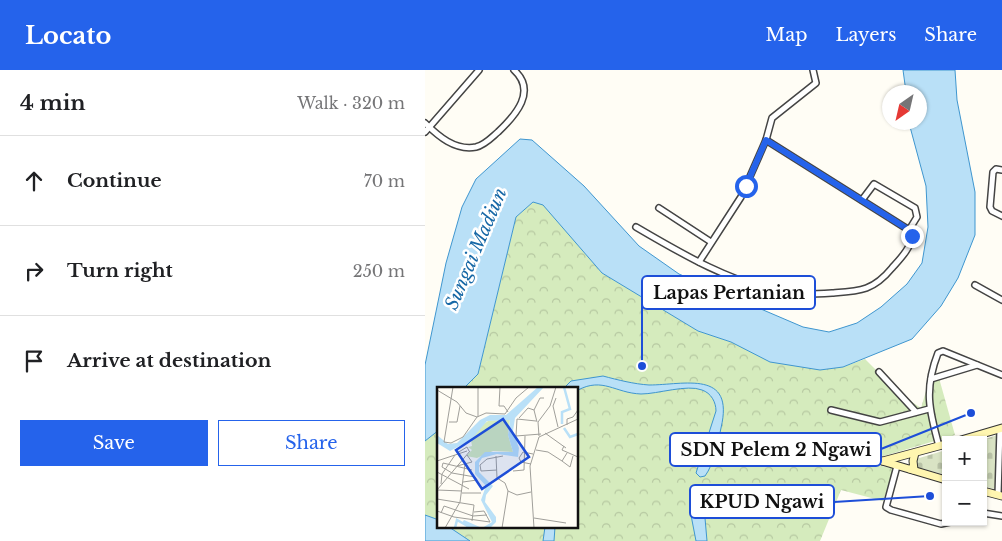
<!DOCTYPE html>
<meta charset="utf-8">
<style>
:root{--surface:#fff;--page:#f6f6f6;--text:#202124;--muted:#757577;--line:#e0e0e0;--accent:#2563eb}
body{margin:0;font-family:"Libre Baskerville",serif;background:var(--page);color:var(--text)}
.controls{position:absolute;right:15px;bottom:15px;display:grid;overflow:hidden;border-radius:0px;box-shadow:0 1px 4px #0004}
.controls button{width:45px;height:45px;display:grid;place-items:center;padding:0;border:0;border-bottom:1px solid var(--line);background:var(--surface);color:var(--text);font:25px sans-serif}
.compass{position:absolute;left:457px;top:15px;width:45px;height:45px;border-radius:50%;background:var(--surface);box-shadow:0 1px 4px #0004;rotate:214deg}
.stop{position:absolute;width:15px;height:15px;margin:-11px;border:4px solid #2563eb;border-radius:50%;background:#fff}
.stop.end{background:#2563eb;border-color:#fff;box-shadow:0 1px 5px #0008}
.list{margin:0;padding:0;list-style:none}
h2{display:flex;justify-content:space-between;align-items:center;height:65px;margin:0;padding:0 20px;font-size:21px}
h2 small{font-size:16px;font-weight:400;color:var(--muted)}
.list li{display:grid;grid-template-columns:32px 1fr auto;gap:15px;align-items:center;box-sizing:border-box;height:90px;padding:0 20px;border-top:1px solid var(--line)}
.list b{display:block;font-size:19px;white-space:nowrap}
.list em{font-size:16px;font-style:normal;color:var(--muted)}
.actions{display:flex;gap:10px;padding:15px 20px}
.actions a{flex:1;padding:11px 0;border:1px solid var(--accent);border-radius:0px;text-align:center;font-size:18px;color:var(--accent)}
.actions .main{background:var(--accent);color:#fff}
.icon{flex:none;width:28px;height:28px;fill:none;stroke:currentColor;stroke-width:2;stroke-linecap:round;stroke-linejoin:round}
.map{position:relative;flex:none;width:577px;height:471px;overflow:hidden}
header{display:flex;align-items:center;gap:30px;box-sizing:border-box;height:70px;padding:0 25px;background:var(--accent);color:#fff}
header strong{font-size:24px}
nav{display:flex;gap:28px;margin-inline-start:auto;font-size:18px}
main{display:flex}
aside{flex:1;background:var(--surface)}
.map>svg:first-child{display:block}
</style>
<header>
<strong>Locato</strong>
<nav><a>Map</a><a>Layers</a><a>Share</a></nav>
</header>
<main>
<aside>
<h2>4 min<small>Walk · 320 m</small></h2>
<ul class="list">
<li><svg class="icon" aria-label="ahead" viewBox="0 0 24 24"><path d="M12 20V5M6 11l6-6 6 6"/></svg><div><b>Continue</b></div><em>70 m</em></li>
<li><svg class="icon" aria-label="right" viewBox="0 0 24 24"><path d="M7 20v-9h11M14 6l5 5-5 5"/></svg><div><b>Turn right</b></div><em>250 m</em></li>
<li><svg class="icon" aria-label="arrive" viewBox="0 0 24 24"><path d="M6 21V4h12l-3 4 3 4H6"/></svg><div><b>Arrive at destination</b></div></li>
</ul>
<div class="actions"><a class="main">Save</a><a>Share</a></div>
</aside>
<div class="map">
<svg width="577" height="471" viewBox="0 0 577 471">
<defs>
<pattern id="cemetery-stones" width="16" height="16" patternUnits="userSpaceOnUse" patternTransform="scale(1.25)"><rect width="16" height="16" fill="#d9e3c4"/><path d="M2 7V4a2 2 0 0 1 4 0v3zM10 15v-3a2 2 0 0 1 4 0v3z" fill="#b9c2a7"/></pattern>
<pattern id="park-crowns" width="20" height="18" patternUnits="userSpaceOnUse" patternTransform="scale(1.25)"><rect width="20" height="18" fill="#d5ebbd"/><path d="M2 6a3 3 0 1 1 6 0M12 15a3 3 0 1 1 6 0" fill="none" stroke="#b6c8a1"/></pattern>
</defs>
<rect width="100%" height="100%" fill="#fffdf5"/>
<g fill="url(#cemetery-stones)">
<path d="M575 364 573 420 558 416 557 370Z"/>
<path d="M521 380V405L491 397V389Z"/>
</g>
<g fill="url(#park-crowns)">
<path d="M108 132 118 134 177 203 273 261 306 272 418 297 440 289 475 324 496 338 504 311 514 308 530 365 459 386 443 382 439 392 470 399 458 431 416 420 395 471H45L24 457H152V318H39L53 304 91 147Z"/>
<path d="M14 360V450L0 445V371Z"/>
</g>
<g fill="#b9e0f7" stroke="#3f96cf">
<path d="M478 0H530L532 30 550 122V165L533 208 516 236 487 269 418 297 395 300 345 292 306 272 273 261 177 203 118 135 108 132 91 147 53 304 39 318H14V360L0 371V295L21 193 37 137 51 109 95 69 107 70 159 116 214 176 254 204 378 257 404 262 432 253 456 237 482 214 497 193 503 157 501 116 484 53 494 52V22H481Z"/>
<path d="M178 306C193 310 209 314 224 315 259 315 310 299 296 358 293 372 289 394 280 406L275 407 271 403 291 341C291 332 286 323 277 320 262 314 233 324 216 324 190 323 178 307 153 320L152 318H139L146 311Z"/>
<path d="M274 424 278 425 282 471H271L265 440 267 426Z"/>
<path d="M0 445 14 450V457H24L45 471H0Z"/>
<path d="M120 457H130L129 471H118Z"/>
</g>
<g fill="none" stroke-linecap="round" stroke-linejoin="round">
<defs>
<g id="street">
<path d="M0 53C13 66 30 81 51 77 60 75 67 67 73 62 91 45 112 21 89 0"/>
<path d="M0 62 54 0"/>
<path d="M577 100 571 99 568 102 565 137 567 141 577 146"/>
<path d="M437 130 449 114 490 138 492 147 484 160"/>
<path d="M234 138 286 172"/>
<path d="M211 157C257 184 308 214 361 223 376 225 392 224 407 223 435 221 448 221 467 198 475 189 486 178 487 166L484 160 341 70"/>
<path d="M274 192 316 127 341 70 347 48 391 13 388 0"/>
<path d="M550 215 577 230"/>
<path d="M454 302 491 342"/>
<path d="M506 309 552 295"/>
<path d="M406 340 455 352 504 339"/>
<path d="M514 376C504 340 499 319 513 283L518 281 577 305"/>
<path d="M472 396 461 437 466 440 516 454 525 452"/>
<path d="M573 425 575 359"/>
<path d="M558 443 577 446"/>
</g>
<g id="secondary">
<path d="M536 370 577 358"/>
<path d="M457 391 521 410"/>
<path d="M458 391 521 374"/>
<path d="M485 399 489 400 488 391 490 383"/>
<path d="M558 421 577 426"/>
</g>
</defs>
<use href="#street" stroke="#444" stroke-width="8"/>
<use href="#secondary" stroke="#333" stroke-width="9"/>
<use href="#street" stroke="#fff" stroke-width="5"/>
<use href="#secondary" stroke="#fff6b0" stroke-width="7"/>
</g>
<g fill="none" stroke-linecap="round" stroke-linejoin="round">
<path stroke="#2563eb" stroke-width="6" d="M321 116 341 70 484 160 487 166"/>
</g>
<g text-anchor="middle" stroke-width="5" stroke-linejoin="round" paint-order="stroke">
<g font-size="18" font-style="italic" fill="#1768a6" stroke="#fff">
<text transform="translate(51 179) rotate(-67)" y="6">Sungai Madiun</text>
</g>
</g>
<g transform="translate(12 317)">
<rect width="141" height="141" fill="#fffdf5"/>
<path d="M73 32 71 48 76 65 56 64 40 71 29 69 35 63 31 60 35 59 34 53 42 40 51 34Z" fill="#d5ebbd"/>
<path d="M101 0H107L78 31 76 44 82 61 81 70 60 67 45 71 42 76V85L56 99 49 108 48 115 59 130V135L53 141H31L25 136 27 133 45 141 55 135 44 113 49 99 38 87V75L48 65H76L71 48 73 33 50 34 34 53 13 64 0 56V48L11 57 20 56 43 33 53 28H69Z" fill="#b9e0f7"/>
<path fill="none" stroke="#b9e0f7" stroke-width="2.5" d="M125 37V25L133 22 127 0M127 41 133 50 141 47M18 141 20 133 34 141"/>
<path fill="none" stroke="#a09f9a" stroke-width="1" d="M16 0 7 55 14 56 26 50 40 30M41 0V30M63 0 62 19H67L71 25M0 3 20 15 29 26 40 30 49 26 68 27 79 11 92 0M119 11 116 19 121 40M82 31 91 21 97 23M99 34 80 32 79 49 104 47M12 35H20L23 19M100 35 97 23 103 11H107M130 38V32L136 30 141 23M108 46 129 61M102 49 101 35 113 19 119 0M127 59 125 63 141 70M99 63 111 65 125 74 130 66M20 66 30 60 32 64M59 69 60 91 68 96 71 104 65 141M0 74 30 64M125 74 133 80 136 69M94 77 84 75 82 71 86 65 96 67M20 79 35 75 30 68M60 83 44 84 43 78 50 72 66 69M76 84 87 83 88 49M0 85 32 102M26 95 40 93 38 90 15 86 5 80 6 76 35 83M4 97 5 87 18 68M0 103 33 64M0 103 25 104M71 104 80 108 94 105M25 106H44M0 112 37 118 35 134M0 124 17 130M4 126 7 119 36 129 50 128M17 130 53 135 47 124 37 125M97 131 129 136M8 141 23 115 28 77M97 141 93 79 102 50 141 32"/>
<path fill="#1d4ed8" fill-opacity="0.15" stroke="#1d4ed8" stroke-width="2.5" d="M66 32 92 70 45 102 19 63Z"/>
<rect width="141" height="141" fill="none" stroke="#111" stroke-width="2.5"/>
</g>
<path fill="none" stroke="#1d4ed8" stroke-width="2" d="M217 296L217 222M546 343L456 379M505 426L409 432"/>
<g fill="#1d4ed8" stroke="#fff" stroke-width="2">
<circle cx="217" cy="296" r="5"/>
<circle cx="546" cy="343" r="5"/>
<circle cx="505" cy="426" r="5"/>
</g>
<g fill="#fff" stroke="#1d4ed8" stroke-width="2">
<rect x="217" y="206" width="173" height="33" rx="5"/>
<rect x="245" y="363" width="211" height="33" rx="5"/>
<rect x="265" y="415" width="144" height="33" rx="5"/>
</g>
<g font-size="18" text-anchor="middle" font-weight="bold" fill="#111">
<text x="304" y="229">Lapas Pertanian</text>
<text x="351" y="386">SDN Pelem 2 Ngawi</text>
<text x="337" y="438">KPUD Ngawi</text>
</g>
</svg>
<div class="controls">
<button>+</button>
<button>−</button>
</div>
<svg class="compass" viewBox="-18 -18 36 36"><path d="M0-13l5 13h-10z" fill="#e53935"/><path d="M0 13l5-13h-10z" fill="#757577"/></svg>
<div class="stop" style="left:321px;top:116px"></div>
<div class="stop end" style="left:487px;top:166px"></div>
</div>
</main>
